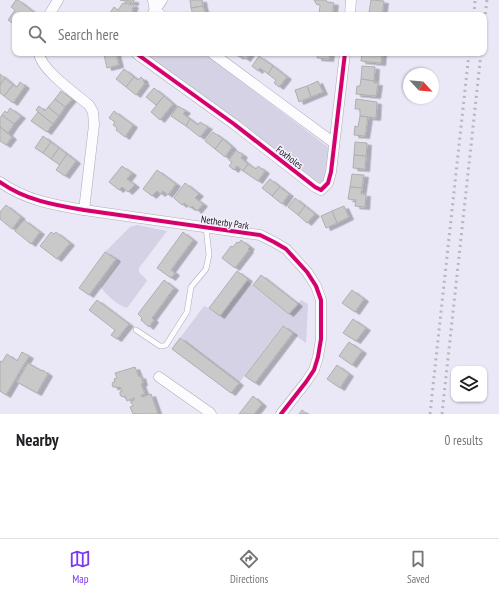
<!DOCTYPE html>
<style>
:root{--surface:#fff;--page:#f6f6f6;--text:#202124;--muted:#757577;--line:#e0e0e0;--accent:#7c3aed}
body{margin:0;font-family:"PT Sans Narrow",sans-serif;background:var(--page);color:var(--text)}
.controls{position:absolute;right:12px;bottom:12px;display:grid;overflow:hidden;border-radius:8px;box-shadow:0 1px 3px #0004}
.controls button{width:36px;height:36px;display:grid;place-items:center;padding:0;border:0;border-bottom:1px solid var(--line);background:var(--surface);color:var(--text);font:20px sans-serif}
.compass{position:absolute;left:403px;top:68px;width:36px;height:36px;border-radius:50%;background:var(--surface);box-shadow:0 1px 3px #0004;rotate:116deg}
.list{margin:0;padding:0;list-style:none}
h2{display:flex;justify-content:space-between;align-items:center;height:52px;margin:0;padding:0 16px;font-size:17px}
h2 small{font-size:13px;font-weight:400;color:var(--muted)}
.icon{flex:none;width:22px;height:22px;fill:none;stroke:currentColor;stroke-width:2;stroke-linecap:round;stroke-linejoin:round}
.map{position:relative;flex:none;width:499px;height:414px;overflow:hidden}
.search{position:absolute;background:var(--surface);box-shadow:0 1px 3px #0004;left:12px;right:12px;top:12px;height:44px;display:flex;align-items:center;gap:10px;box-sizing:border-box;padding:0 14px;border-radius:8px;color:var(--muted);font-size:15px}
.sheet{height:124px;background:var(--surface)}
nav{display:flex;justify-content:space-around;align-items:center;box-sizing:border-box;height:56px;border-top:1px solid var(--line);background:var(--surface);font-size:11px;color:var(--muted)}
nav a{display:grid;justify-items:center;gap:2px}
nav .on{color:var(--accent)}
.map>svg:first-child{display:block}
</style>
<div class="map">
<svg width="499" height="414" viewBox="0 0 499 414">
<defs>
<filter id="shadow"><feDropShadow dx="4.5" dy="2.5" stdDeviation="0" flood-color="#0004"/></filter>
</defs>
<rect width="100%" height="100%" fill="#eae7f6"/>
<g fill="#d6d2e5">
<path d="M140 53H204L328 147 329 150 324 181 321 184 313 185Z"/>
<path d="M137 225 167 231 139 268V272L146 279 147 281 127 308C118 306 107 295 101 288L102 285 119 262 105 252 130 227Z"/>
<path d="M247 281 289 314 301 300 308 304 306 343 282 326 239 383 180 338 204 306 209 308Z"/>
</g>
<g fill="#cac9c9" stroke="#b0afb0" filter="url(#shadow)">
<path d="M16 0H18L35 13 33 15H15V25L8 20 15 10 11 7Z"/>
<path d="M120 0H134V3Z"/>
<path d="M190 0H202L203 6 191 8Z"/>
<path d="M314 0H327H326L327 2 334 3 332 15 319 14 320 6 319 4 317 5Z"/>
<path d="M371 0 384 1 382 15 369 13Z"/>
<path d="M123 3 125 4 126 3 129 5 132 4 134 6 132 9H133L132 11 134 12 132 15H113L110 13 114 7 118 10Z"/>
<path d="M203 6 206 15H193L191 8Z"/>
<path d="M116 53 119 65 107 68 104 55Z"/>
<path d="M234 53H250L246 59 240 55 239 57Z"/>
<path d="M318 53H330L329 59 317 58Z"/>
<path d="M362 53H382L381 63 361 61Z"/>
<path d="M259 56 273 66 268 74 260 68 258 71 252 66Z"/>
<path d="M273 66 287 77 279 87 274 83 276 80 268 74Z"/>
<path d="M362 66 375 67 374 81 361 79Z"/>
<path d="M124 69 134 77 126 87 116 79Z"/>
<path d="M0 74 5 78 0 85Z"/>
<path d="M134 77 138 80 141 77 144 80 143 81 145 83 136 95 126 87Z"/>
<path d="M5 78 13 85 4 96 0 93V85Z"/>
<path d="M361 79 374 81V83H378L376 96 356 94 357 86H360Z"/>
<path d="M318 81 323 92 311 97 307 86Z"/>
<path d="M20 82 25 86 13 103 4 96 13 85 17 87Z"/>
<path d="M307 86 311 97 299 102 295 90Z"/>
<path d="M154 88 164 96 156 105 146 97Z"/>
<path d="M61 91 72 99 65 107 55 99Z"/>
<path d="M164 96 173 104 160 120 151 112Z"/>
<path d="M55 99 65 107 59 116 48 107Z"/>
<path d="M356 99 377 102 376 118 360 116V109H355Z"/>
<path d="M39 106 45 111 48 107 59 116 53 124 36 110Z"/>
<path d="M178 106 186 111 183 114 190 119 186 126 171 116Z"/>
<path d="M10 108 21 116 14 124 2 115 5 111 7 113Z"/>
<path d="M114 111 133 125 125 137 116 130 117 128 113 125 115 122 109 118Z"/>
<path d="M38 112 53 124 47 132 31 121Z"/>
<path d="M2 115 14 124 8 133 0 127V118Z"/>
<path d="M360 116 368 117 365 136 354 135 355 126 358 127Z"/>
<path d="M190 119 198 125 200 122 208 127 200 137 186 126Z"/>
<path d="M0 127 12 137 6 145 0 141Z"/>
<path d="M213 132 223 139 215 149 205 141Z"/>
<path d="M43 136 51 142 43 153 35 148Z"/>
<path d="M223 139 232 147 225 157 215 149Z"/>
<path d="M51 142 59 148 51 159 43 153Z"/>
<path d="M355 142 367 143 366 156 354 155Z"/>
<path d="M59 148 67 154 60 165 51 159Z"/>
<path d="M236 150 243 155 241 158 248 164 243 171 237 166 234 170 229 166 232 162 229 160Z"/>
<path d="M67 154 76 161 65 176 56 170Z"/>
<path d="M354 155 366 156 365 169 353 168Z"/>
<path d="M248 164 256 169 258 166 265 171 258 181 243 171Z"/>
<path d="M122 166 132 173 127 179 135 185 128 192 122 187 119 190 109 182Z"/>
<path d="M157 170 176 184 168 195 163 191 161 194 157 191 152 196 143 189Z"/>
<path d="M352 174 364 175 362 188 350 187Z"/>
<path d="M270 179 280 187 272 196 262 188Z"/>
<path d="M185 183 199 194 195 198 203 204 197 211 192 206 191 208 184 203 182 205 174 198Z"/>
<path d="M280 187 289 194 282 204 272 196Z"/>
<path d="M350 187 362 188 361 194H366L365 207 355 206 356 200 348 199Z"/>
<path d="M295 198 305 206 298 215 288 207Z"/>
<path d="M6 205 21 217 12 229 0 219V212Z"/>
<path d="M305 206 315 214 307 223 298 215Z"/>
<path d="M344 206 349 217 337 223 332 211Z"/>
<path d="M332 211 337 223 326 228 321 216Z"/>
<path d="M24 220 40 232 31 244 15 231Z"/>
<path d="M51 232 54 234 56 232 70 243 57 259 40 246Z"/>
<path d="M183 232 193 240 171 270 175 273 171 278 157 268Z"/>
<path d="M241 240 250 247 248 249 249 250 235 268 222 258 231 246 233 247 237 242 239 243Z"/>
<path d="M105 252 116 259 89 295 79 288Z"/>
<path d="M237 271 248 279 220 316 209 308Z"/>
<path d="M261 275 298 304 289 314 253 285Z"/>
<path d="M164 280 174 288 152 318 154 320 149 327 141 320 142 318 138 314Z"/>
<path d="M352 290 364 299 355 312 342 303Z"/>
<path d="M97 300 129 324 117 339 111 335 115 330 89 310Z"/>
<path d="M353 319 366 328 356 341 343 333Z"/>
<path d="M283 326 293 333 255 383 245 376Z"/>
<path d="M180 338 239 383 231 393 172 349Z"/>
<path d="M349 342 362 351 352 365 339 356Z"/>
<path d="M22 352 29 356 6 395 0 391V361L2 362 7 354 17 361Z"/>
<path d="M28 363 42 371 43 370 48 374 37 393 17 382Z"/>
<path d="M337 365 349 374 340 388 327 379Z"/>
<path d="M135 367 139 377 141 376 143 383 141 384 145 394 141 395 142 397 151 394 158 414H137L136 413 133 414 130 407 133 406 131 401 134 400V398L127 401 125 396 122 397 120 395V392L122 391 120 387 117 388V387H113L112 384 113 382H115L114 379 117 378 115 373Z"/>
<path d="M253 396 262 404 254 414H239Z"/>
<path d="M302 410 307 414H299Z"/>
</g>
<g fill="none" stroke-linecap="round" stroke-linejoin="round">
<defs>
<path id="lane" d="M136 330 160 346H163L166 345 187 312 191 287 206 269 209 255 206 227"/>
<g id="street">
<path d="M153 0 155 11 161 15"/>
<path d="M153 13 162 0"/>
<path d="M49 15 58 0"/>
<path d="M350 15 351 0"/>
<path d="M39 53C41 70 76 94 89 105L93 112 94 125 84 210"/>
<path d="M137 53V54L234 124 315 187 321 190 328 183 331 172 345 53"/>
<path d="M212 53 334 143"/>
<path d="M0 182C25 200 54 205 84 210L260 235 274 242 286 249 307 272 316 286 321 300V339L318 357 314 370 306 382 281 414"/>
<path d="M159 377 209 412 211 414"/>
</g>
</defs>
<use href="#lane" stroke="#aeacb7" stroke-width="6"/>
<use href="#street" stroke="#aeacb7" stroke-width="11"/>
<use href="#lane" stroke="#fcfbfe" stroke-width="5"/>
<use href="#street" stroke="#fcfbfe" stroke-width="10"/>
<g stroke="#b8b7ba" stroke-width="3" stroke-dasharray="2 4" stroke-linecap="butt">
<path d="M474 15 475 0"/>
<path d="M484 26 487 0"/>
<path d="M430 414 469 53"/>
<path d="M442 414 481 53"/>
</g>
<defs>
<g id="cycleway">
<path d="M137 53V54L234 124 315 187 321 190 328 183 331 172 345 53"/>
<path d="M0 182C25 200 54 205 84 210L260 235 274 242 286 249 307 272 316 286 321 300V339L318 357 314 370 306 382 281 414"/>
</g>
</defs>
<use href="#cycleway" stroke="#f3f0fb" stroke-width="6"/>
<use href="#cycleway" stroke="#d6006c" stroke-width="4"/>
</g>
<g text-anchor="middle" stroke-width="3" stroke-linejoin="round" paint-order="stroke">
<g font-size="10" fill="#1b1822" stroke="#f3f0fb">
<text transform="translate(290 157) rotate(38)" y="4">Foxholes</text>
<text transform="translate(225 222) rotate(8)" y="4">Netherby Park</text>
</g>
</g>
</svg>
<div class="controls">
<button><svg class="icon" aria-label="layers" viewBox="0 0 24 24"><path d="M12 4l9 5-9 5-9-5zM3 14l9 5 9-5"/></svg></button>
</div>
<svg class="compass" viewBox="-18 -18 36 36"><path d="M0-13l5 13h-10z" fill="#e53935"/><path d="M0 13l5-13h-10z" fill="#757577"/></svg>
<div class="search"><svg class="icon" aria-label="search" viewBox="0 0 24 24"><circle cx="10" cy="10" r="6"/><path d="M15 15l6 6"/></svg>Search here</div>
</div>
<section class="sheet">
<h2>Nearby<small>0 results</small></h2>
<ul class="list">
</ul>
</section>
<nav>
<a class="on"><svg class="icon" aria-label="map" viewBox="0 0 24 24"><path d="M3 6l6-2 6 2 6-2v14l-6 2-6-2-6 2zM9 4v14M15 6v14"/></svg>Map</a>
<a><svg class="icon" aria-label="directions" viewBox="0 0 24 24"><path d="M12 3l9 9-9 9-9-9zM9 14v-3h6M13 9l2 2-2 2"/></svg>Directions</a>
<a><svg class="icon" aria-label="saved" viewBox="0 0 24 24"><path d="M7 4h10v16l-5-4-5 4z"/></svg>Saved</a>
</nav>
